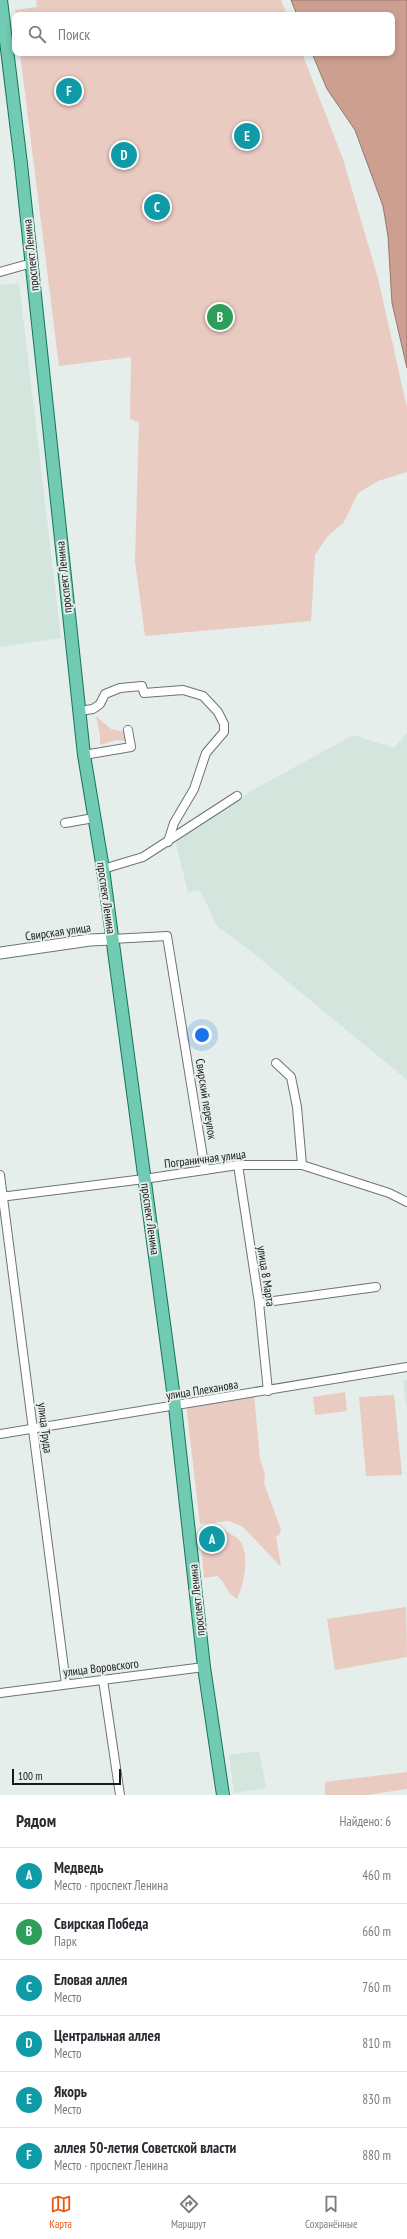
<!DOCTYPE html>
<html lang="ru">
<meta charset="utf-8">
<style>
:root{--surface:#fff;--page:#f2f2f3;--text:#2b2b33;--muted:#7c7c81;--line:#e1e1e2;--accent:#ea580c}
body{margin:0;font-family:"PT Sans Narrow",sans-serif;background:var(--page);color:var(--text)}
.scale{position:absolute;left:12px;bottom:10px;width:109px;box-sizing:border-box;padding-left:4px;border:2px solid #171a19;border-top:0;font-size:11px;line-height:14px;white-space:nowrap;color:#171a19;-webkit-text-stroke:3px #e5eeea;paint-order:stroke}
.you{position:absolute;left:202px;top:1035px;width:14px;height:14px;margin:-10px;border:3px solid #fff;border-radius:50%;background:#1a73e8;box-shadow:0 0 0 6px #1a73e833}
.badge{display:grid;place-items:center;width:26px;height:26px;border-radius:50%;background:var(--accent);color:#fff;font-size:13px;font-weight:700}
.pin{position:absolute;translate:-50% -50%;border:2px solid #fff;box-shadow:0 1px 4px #0006}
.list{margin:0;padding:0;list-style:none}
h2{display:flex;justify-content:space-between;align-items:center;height:52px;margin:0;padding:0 16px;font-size:17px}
h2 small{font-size:13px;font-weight:400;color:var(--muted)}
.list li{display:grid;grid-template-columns:26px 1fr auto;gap:12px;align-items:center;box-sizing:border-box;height:56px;padding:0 16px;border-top:1px solid var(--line)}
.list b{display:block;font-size:15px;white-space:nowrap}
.list p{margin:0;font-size:13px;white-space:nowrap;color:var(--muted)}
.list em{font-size:13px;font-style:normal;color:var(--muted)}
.icon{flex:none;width:22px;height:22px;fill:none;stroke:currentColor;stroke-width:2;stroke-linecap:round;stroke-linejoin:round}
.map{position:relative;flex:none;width:407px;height:1795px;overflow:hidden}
.search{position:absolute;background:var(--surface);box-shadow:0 2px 6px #0003;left:12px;right:12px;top:12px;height:44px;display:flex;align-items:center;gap:10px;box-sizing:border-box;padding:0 14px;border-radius:8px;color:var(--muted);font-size:15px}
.sheet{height:388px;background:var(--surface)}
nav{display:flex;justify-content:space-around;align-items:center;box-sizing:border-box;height:56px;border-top:1px solid var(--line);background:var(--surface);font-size:11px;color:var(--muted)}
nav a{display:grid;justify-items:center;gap:2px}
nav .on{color:var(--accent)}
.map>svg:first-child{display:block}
</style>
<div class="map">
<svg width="407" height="1795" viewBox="0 0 407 1795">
<rect width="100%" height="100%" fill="#e5eeea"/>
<g fill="#d3e5dd">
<path d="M19 283 61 638 0 647V285Z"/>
<path d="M407 733V1080L252 952 217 926 200 890 188 892 176 844 179 838 253 790 353 735 394 748Z"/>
<path d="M407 1380V1410L403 1381Z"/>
<path d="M259 1751 266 1788 234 1793 229 1755Z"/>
</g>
<g fill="#eacbc2">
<path d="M36 0H281L287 15H16L15 10 37 7Z"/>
<path d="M20 53H302L343 159 378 278 407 408V472L378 481 358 493 344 522 327 537 315 555 311 621 145 636 135 561 139 422 130 419 131 357 59 366Z"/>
<path d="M96 716 111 729 124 732 126 741 116 740 100 745V735Z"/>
<path d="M345 1392 347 1411 315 1415 313 1397Z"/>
<path d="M254 1395 260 1459 265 1474 264 1483 281 1530 279 1535 276 1536 281 1567 243 1527 229 1521 200 1524 186 1404Z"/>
<path d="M394 1395 402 1475 366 1476 359 1397Z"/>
<path d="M221 1529C227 1532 236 1536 240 1541 250 1553 244 1586 237 1599 223 1590 228 1584 217 1576L204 1578 200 1535Z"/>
<path d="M406 1607 407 1657 335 1670 327 1619Z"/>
<path d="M407 1772V1789L367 1795H325V1782Z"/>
</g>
<path fill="#cd9f91" stroke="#96776d" d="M291 0H407V368L392 303 388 236 383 206 355 130 327 89 312 53H392V15H297Z"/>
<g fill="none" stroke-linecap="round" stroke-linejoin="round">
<defs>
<g id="street">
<path d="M0 272 32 263"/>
<path d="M79 711 93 709 100 704 105 694 120 688 142 686 144 693 183 690 203 696 218 712 224 724V732L206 753 194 789 174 823 168 842"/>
<path d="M84 755 131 747 128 730"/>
<path d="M65 823 94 818"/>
<path d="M103 869 143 857 237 796"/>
<path d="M112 939 167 936 205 1170"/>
<path d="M276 1063 291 1077 297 1107 302 1165"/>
<path d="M238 1165 259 1303 268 1391"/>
<path d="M0 1175 66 1684"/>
<path d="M0 1197 144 1179 238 1165H302L389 1193 407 1202"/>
<path d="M259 1303 376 1287"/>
<path d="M0 1434 407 1367"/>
<path d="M103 1680 120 1795"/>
<path d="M0 1693 204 1667"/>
</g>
<path id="secondary" d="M0 953 90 940 112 939"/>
<path id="primary" d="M1 0 21 164 84 755 103 869 174 1398 204 1667 223 1795"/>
</defs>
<use href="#street" stroke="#6c7571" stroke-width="10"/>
<use href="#secondary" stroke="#6c7571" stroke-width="13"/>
<use href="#primary" stroke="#14755b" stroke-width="14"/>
<use href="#street" stroke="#fff" stroke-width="8"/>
<use href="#secondary" stroke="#fff" stroke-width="11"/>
<use href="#primary" stroke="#71cab2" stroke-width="12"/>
</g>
<g text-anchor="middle" stroke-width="4" stroke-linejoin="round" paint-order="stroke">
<g font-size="12" fill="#171a19" stroke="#e5eeea">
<text transform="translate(31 255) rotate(-96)" y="4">проспект Ленина</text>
<text transform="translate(64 577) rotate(-96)" y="4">проспект Ленина</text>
<text transform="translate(106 898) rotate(82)" y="4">проспект Ленина</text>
<text transform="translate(58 932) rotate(-8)" y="4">Свирская улица</text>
<text transform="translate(206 1099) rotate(81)" y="4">Свирский переулок</text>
<text transform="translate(205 1159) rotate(-7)" y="4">Пограничная улица</text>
<text transform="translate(150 1219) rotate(82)" y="4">проспект Ленина</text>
<text transform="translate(266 1276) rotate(81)" y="4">улица 8 Марта</text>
<text transform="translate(202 1390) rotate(-9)" y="4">улица Плеханова</text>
<text transform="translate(45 1428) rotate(83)" y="4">улица Труда</text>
<text transform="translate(197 1600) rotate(-96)" y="4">проспект Ленина</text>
<text transform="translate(101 1668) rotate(-7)" y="4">улица Воровского</text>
</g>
</g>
</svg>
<div class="scale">100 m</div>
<div class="you"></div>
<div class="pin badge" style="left:212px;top:1539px;background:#0f9aa8">A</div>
<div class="pin badge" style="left:220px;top:317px;background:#2e9e5b">B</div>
<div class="pin badge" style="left:157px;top:207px;background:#0f9aa8">C</div>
<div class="pin badge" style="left:124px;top:155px;background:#0f9aa8">D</div>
<div class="pin badge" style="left:247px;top:136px;background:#0f9aa8">E</div>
<div class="pin badge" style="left:69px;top:91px;background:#0f9aa8">F</div>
<div class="search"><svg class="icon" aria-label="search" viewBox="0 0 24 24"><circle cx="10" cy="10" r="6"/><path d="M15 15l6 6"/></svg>Поиск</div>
</div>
<section class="sheet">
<h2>Рядом<small>Найдено: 6</small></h2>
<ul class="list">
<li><span class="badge" style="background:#0f9aa8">A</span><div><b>Медведь</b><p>Место · проспект Ленина</p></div><em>460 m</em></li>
<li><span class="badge" style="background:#2e9e5b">B</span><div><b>Свирская Победа</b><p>Парк</p></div><em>660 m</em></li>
<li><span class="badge" style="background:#0f9aa8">C</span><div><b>Еловая аллея</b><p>Место</p></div><em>760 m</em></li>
<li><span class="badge" style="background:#0f9aa8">D</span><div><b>Центральная аллея</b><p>Место</p></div><em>810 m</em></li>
<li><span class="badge" style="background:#0f9aa8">E</span><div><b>Якорь</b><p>Место</p></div><em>830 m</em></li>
<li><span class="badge" style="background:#0f9aa8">F</span><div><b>аллея 50-летия Советской власти</b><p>Место · проспект Ленина</p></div><em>880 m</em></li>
</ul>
</section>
<nav>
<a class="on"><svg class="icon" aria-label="map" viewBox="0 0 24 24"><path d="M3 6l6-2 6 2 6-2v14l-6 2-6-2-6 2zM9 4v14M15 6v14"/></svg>Карта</a>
<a><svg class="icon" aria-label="directions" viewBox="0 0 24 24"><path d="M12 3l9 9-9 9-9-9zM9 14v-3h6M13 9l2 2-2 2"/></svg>Маршрут</a>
<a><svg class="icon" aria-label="saved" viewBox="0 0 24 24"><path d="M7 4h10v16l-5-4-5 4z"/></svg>Сохранённые</a>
</nav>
